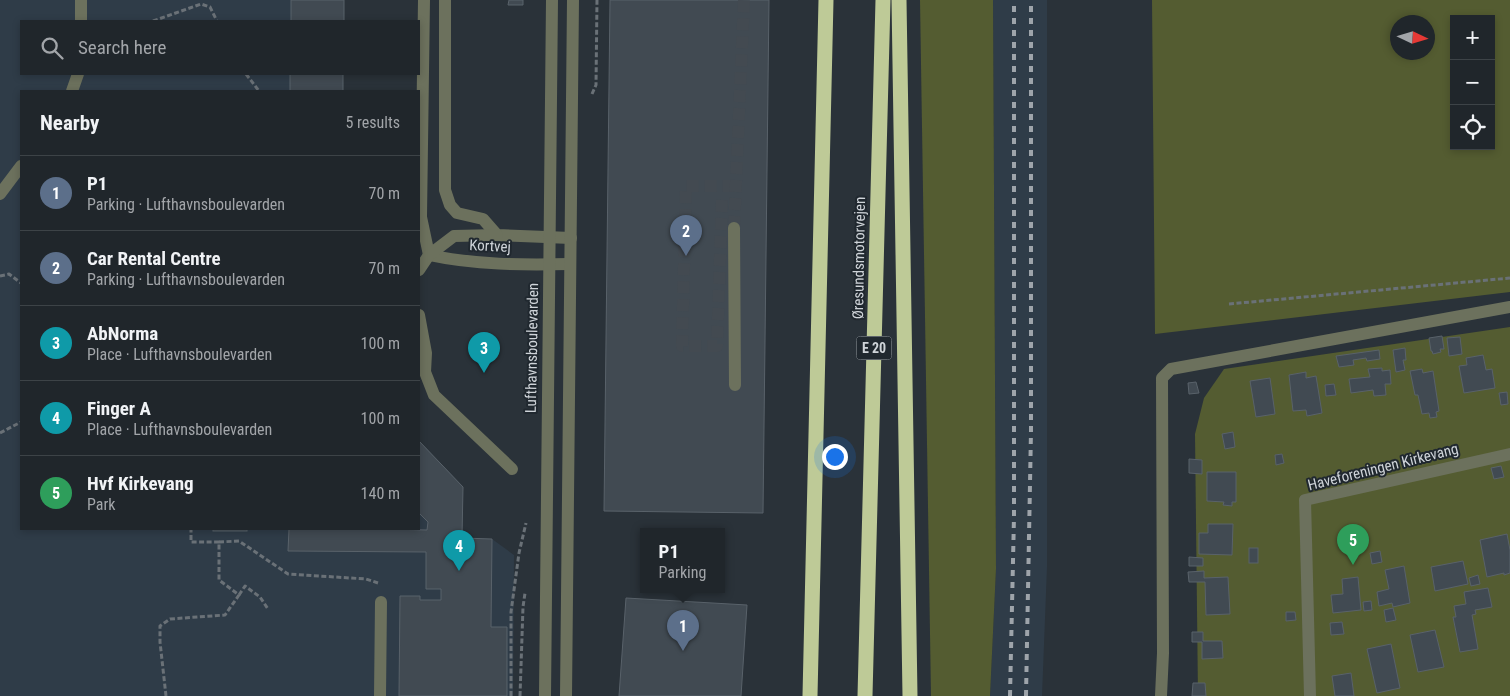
<!DOCTYPE html>
<meta charset="utf-8">
<style>
:root{--surface:#20262b;--page:#2d3237;--text:#f1f3f6;--muted:#a2a5a9;--line:#3d4347;--accent:#aec60b}
body{margin:0;font-family:"Roboto Condensed",sans-serif;background:var(--page);color:var(--text)}
.controls{position:absolute;right:15px;top:15px;display:grid;overflow:hidden;border-radius:0px;box-shadow:0 2px 8px #0003}
.controls button{width:45px;height:45px;display:grid;place-items:center;padding:0;border:0;border-bottom:1px solid var(--line);background:var(--surface);color:var(--text);font:25px sans-serif}
.compass{position:absolute;left:1390px;top:15px;width:45px;height:45px;border-radius:50%;background:var(--surface);box-shadow:0 2px 8px #0003;rotate:94deg}
.you{position:absolute;left:834px;top:456px;width:18px;height:18px;margin:-12px;border:4px solid #fff;border-radius:50%;background:#1a73e8;box-shadow:0 0 0 8px #1a73e833}
.badge{display:grid;place-items:center;width:32px;height:32px;border-radius:50%;background:var(--accent);color:#fff;font-size:16px;font-weight:700}
.pin{position:absolute;translate:-50% -41px;filter:drop-shadow(0 1px 2px #0008)}
.pin::after{content:'';position:absolute;top:26px;width:18px;height:15px;background:inherit;clip-path:polygon(0 0,100% 0,50% 100%)}
.popup{position:absolute;left:640px;top:528px;width:85px;height:65px;box-sizing:border-box;display:grid;place-content:center;border-radius:0px;background:var(--surface);filter:drop-shadow(0 1px 4px #0005);font-size:16px;white-space:nowrap;color:var(--muted)}
.popup b{font-size:19px;color:var(--text)}
.popup::after{content:'';position:absolute;left:50%;top:100%;margin-left:-10px;border:10px solid transparent;border-top-color:var(--surface)}
.list{margin:0;padding:0;list-style:none}
h2{display:flex;justify-content:space-between;align-items:center;height:65px;margin:0;padding:0 20px;font-size:21px}
h2 small{font-size:16px;font-weight:400;color:var(--muted)}
.list li{display:grid;grid-template-columns:32px 1fr auto;gap:15px;align-items:center;box-sizing:border-box;height:75px;padding:0 20px;border-top:1px solid var(--line)}
.list b{display:block;font-size:19px;white-space:nowrap}
.list p{margin:0;font-size:16px;white-space:nowrap;color:var(--muted)}
.list em{font-size:16px;font-style:normal;color:var(--muted)}
.icon{flex:none;width:28px;height:28px;fill:none;stroke:currentColor;stroke-width:2;stroke-linecap:round;stroke-linejoin:round}
.map{position:relative;flex:none;width:1510px;height:696px;overflow:hidden}
.search{position:absolute;background:var(--surface);box-shadow:0 2px 8px #0003;left:20px;top:20px;width:400px;height:55px;display:flex;align-items:center;gap:12px;box-sizing:border-box;padding:0 18px;border-radius:0px;color:var(--muted);font-size:19px}
.panel{position:absolute;background:var(--surface);box-shadow:0 2px 8px #0003;left:20px;top:90px;width:400px;height:440px;border-radius:0px}
.map>svg:first-child{display:block}
</style>
<div class="map">
<svg width="1510" height="696" viewBox="0 0 1510 696">
<rect width="100%" height="100%" fill="#2a3239"/>
<g fill="#2f3c48">
<path d="M0 0H344V21H21V74H343V91H21V529H419V441L463 487 462 538 492 539 514 555 513 696H0Z"/>
<path d="M993 0H1047V567L1042 696H990L996 569Z"/>
</g>
<g fill="#545c31" fill-rule="evenodd">
<path d="M920 0H993L996 569 990 696H931Z"/>
<path d="M1152 0H1510V292L1155 334ZM1454 19H1491V146H1454ZM1398 22H1428V52H1398Z"/>
<path d="M1510 327V696H1198L1195 434 1204 398 1224 369Z"/>
</g>
<g fill="#414a52" stroke="#59626a">
<rect x="291" y="0" width="53" height="21"/>
<path d="M509 0H523V5H508Z"/>
<path d="M610 0H769L763 513 604 511Z"/>
<rect x="290" y="74" width="53" height="17"/>
<path d="M1442 336 1444 349H1440L1441 352 1433 354 1432 351H1431L1429 338Z"/>
<path d="M1460 337 1462 354 1449 356 1447 338Z"/>
<path d="M1405 348 1406 360H1403L1405 370 1396 372 1393 350Z"/>
<path d="M1379 350 1380 359 1367 361 1366 358 1353 360 1354 365 1339 367 1336 356Z"/>
<path d="M1483 355 1486 370 1492 369 1495 388 1464 393 1459 366 1467 365 1466 358Z"/>
<path d="M1382 368V371L1390 370 1391 384H1385L1386 395 1374 396 1373 390 1351 393 1349 379 1370 377 1368 369Z"/>
<path d="M1422 369 1423 373 1433 371 1439 411 1436 412 1437 417 1430 418 1429 413 1422 414 1418 395H1415L1410 371Z"/>
<path d="M1306 372V378L1316 376 1322 413 1307 416 1306 410 1293 411 1289 375Z"/>
<path d="M1270 378 1275 414 1256 417 1250 381Z"/>
<path d="M1196 382 1199 393 1189 394 1188 383Z"/>
<path d="M1334 384 1336 395 1326 396 1325 385Z"/>
<path d="M1507 392 1508 404 1501 405 1499 393Z"/>
<path d="M1233 432 1235 447 1225 449 1222 434Z"/>
<path d="M419 441 463 487 462 538 492 539 491 627H507V696H399L400 596H420V600H441V589H426V552L288 551 289 529H387L427 530 428 522 419 513Z"/>
<path d="M1282 454 1284 463 1276 465 1275 455Z"/>
<path d="M1189 459 1202 460V474L1189 473Z"/>
<path d="M1501 466 1504 477 1494 479 1491 468Z"/>
<path d="M1207 472H1236V502H1232V506L1223 505 1224 502 1207 501Z"/>
<path d="M1208 524H1233L1232 555 1199 554V533H1208Z"/>
<rect x="213" y="529" width="34" height="2"/>
<path d="M1507 534 1510 550V573L1504 575V573L1487 577 1480 540Z"/>
<rect x="1249" y="548" width="9" height="15"/>
<path d="M1380 551 1382 562 1372 564 1370 553Z"/>
<path d="M1189 557 1203 558V566H1189Z"/>
<path d="M1463 561 1468 584 1435 591 1431 567Z"/>
<path d="M1404 566 1410 603 1393 607 1392 603 1379 606 1377 592 1389 589 1385 570Z"/>
<path d="M1204 571V578L1228 577 1230 614 1206 615 1205 582H1189L1188 572Z"/>
<path d="M1478 575 1480 584 1471 586 1469 578Z"/>
<path d="M1358 577 1361 610 1333 613 1331 595 1343 594 1342 579Z"/>
<path d="M1488 588 1492 607 1475 610 1476 614 1472 615 1478 649 1460 652 1453 617H1456L1454 606 1466 604 1464 592Z"/>
<path d="M626 598 747 605 741 696H619Z"/>
<path d="M1371 601 1372 610 1364 611 1363 602Z"/>
<path d="M1393 608 1396 620 1386 622 1384 610Z"/>
<path d="M1286 612H1295L1296 620 1286 621Z"/>
<path d="M1342 622 1344 634 1331 635 1330 623Z"/>
<path d="M1435 630 1444 667 1418 672 1410 635Z"/>
<path d="M1192 632H1203V641H1222L1223 658 1202 659V642H1192Z"/>
<path d="M1391 644 1400 688 1377 693 1367 649Z"/>
<path d="M1351 673 1354 696H1335L1332 676Z"/>
<path d="M1193 683H1205L1206 696H1192Z"/>
</g>
<g fill="none" stroke-linecap="round" stroke-linejoin="round">
<g stroke="#434a51" stroke-width="12" stroke-dasharray="12 6" stroke-linecap="butt">
<path d="M722 200 717 346H682L686 186H736"/>
<path d="M734 228 744 0"/>
</g>
<g stroke="#6a7177" stroke-width="3" stroke-dasharray="5 2.5" stroke-linecap="butt">
<path d="M153 21 201 4 210 7 217 21"/>
<path d="M246 74 259 91"/>
<path d="M592 94 596 85 597 0"/>
<path d="M0 276 9 274 21 283"/>
<path d="M1229 304 1510 278"/>
<path d="M0 433 21 422"/>
<path d="M219 542 239 541 288 574 366 579 378 583"/>
<path d="M239 595 245 586 260 597 268 609"/>
<path d="M166 696 160 642V626L170 619 225 615 239 595 219 580V542H191V529"/>
<path d="M511 696V612L519 553 526 523"/>
<path d="M520 696 523 607 525 593"/>
</g>
<g stroke="#6c715d" stroke-width="12">
<path d="M81 0V21"/>
<path d="M424 0 421 217 429 255"/>
<path d="M445 0V190L450 205 457 213 483 219 497 235 571 238"/>
<path d="M72 91 78 74"/>
<path d="M0 194 21 166"/>
<path d="M734 228 735 385"/>
<path d="M429 255C475 265 523 265 570 264"/>
<path d="M419 270 429 255 454 236 497 235"/>
<path d="M419 315 426 353 425 372 434 395 512 469"/>
<path d="M380 696 381 602"/>
<path d="M545 696 552 0"/>
<path d="M566 696 573 0"/>
<path d="M1161 696 1163 653 1162 378 1171 369 1510 307"/>
<path d="M1310 696 1305 500 1510 454"/>
</g>
<g stroke="#beca97" stroke-width="15">
<path d="M899 0 910 696"/>
<path d="M810 696 826 0"/>
<path d="M865 696 883 0"/>
</g>
<g stroke="#9ea4aa" stroke-width="4" stroke-dasharray="6 6" stroke-linecap="butt">
<path d="M1010 696 1014 516V0"/>
<path d="M1026 696 1031 431V0"/>
</g>
</g>
<g text-anchor="middle" stroke-width="4" stroke-linejoin="round" paint-order="stroke">
<rect fill="#20282f" stroke="#9aa0a6" stroke-width="1" x="856.5" y="336.5" width="35" height="23" rx="4"/>
<g font-size="14" font-weight="bold" fill="#cfd4d9">
<text x="874" y="353">E 20</text>
</g>
<g font-size="15" fill="#cfd4d9" stroke="#20282f">
<text transform="translate(490 246) rotate(3)" y="5">Kortvej</text>
<text transform="translate(859 258) rotate(-89)" y="5">Øresundsmotorvejen</text>
<text transform="translate(532 348) rotate(-89)" y="5">Lufthavnsboulevarden</text>
<text transform="translate(1383 467) rotate(-14)" y="5">Haveforeningen Kirkevang</text>
</g>
</g>
</svg>
<div class="controls">
<button>+</button>
<button>−</button>
<button><svg class="icon" aria-label="locate" viewBox="0 0 24 24"><circle cx="12" cy="12" r="6"/><path d="M12 2v4M12 18v4M2 12h4M18 12h4"/></svg></button>
</div>
<svg class="compass" viewBox="-18 -18 36 36"><path d="M0-13l5 13h-10z" fill="#e53935"/><path d="M0 13l5-13h-10z" fill="#a2a5a9"/></svg>
<div class="you"></div>
<div class="pin badge" style="left:683px;top:651px;background:#5c6f8a">1</div>
<div class="popup"><b>P1</b>Parking</div>
<div class="pin badge" style="left:686px;top:256px;background:#5c6f8a">2</div>
<div class="pin badge" style="left:484px;top:373px;background:#0f9aa8">3</div>
<div class="pin badge" style="left:459px;top:571px;background:#0f9aa8">4</div>
<div class="pin badge" style="left:1353px;top:565px;background:#2e9e5b">5</div>
<div class="search"><svg class="icon" aria-label="search" viewBox="0 0 24 24"><circle cx="10" cy="10" r="6"/><path d="M15 15l6 6"/></svg>Search here</div>
<section class="panel">
<h2>Nearby<small>5 results</small></h2>
<ul class="list">
<li><span class="badge" style="background:#5c6f8a">1</span><div><b>P1</b><p>Parking · Lufthavnsboulevarden</p></div><em>70 m</em></li>
<li><span class="badge" style="background:#5c6f8a">2</span><div><b>Car Rental Centre</b><p>Parking · Lufthavnsboulevarden</p></div><em>70 m</em></li>
<li><span class="badge" style="background:#0f9aa8">3</span><div><b>AbNorma</b><p>Place · Lufthavnsboulevarden</p></div><em>100 m</em></li>
<li><span class="badge" style="background:#0f9aa8">4</span><div><b>Finger A</b><p>Place · Lufthavnsboulevarden</p></div><em>100 m</em></li>
<li><span class="badge" style="background:#2e9e5b">5</span><div><b>Hvf Kirkevang</b><p>Park</p></div><em>140 m</em></li>
</ul>
</section>
</div>
